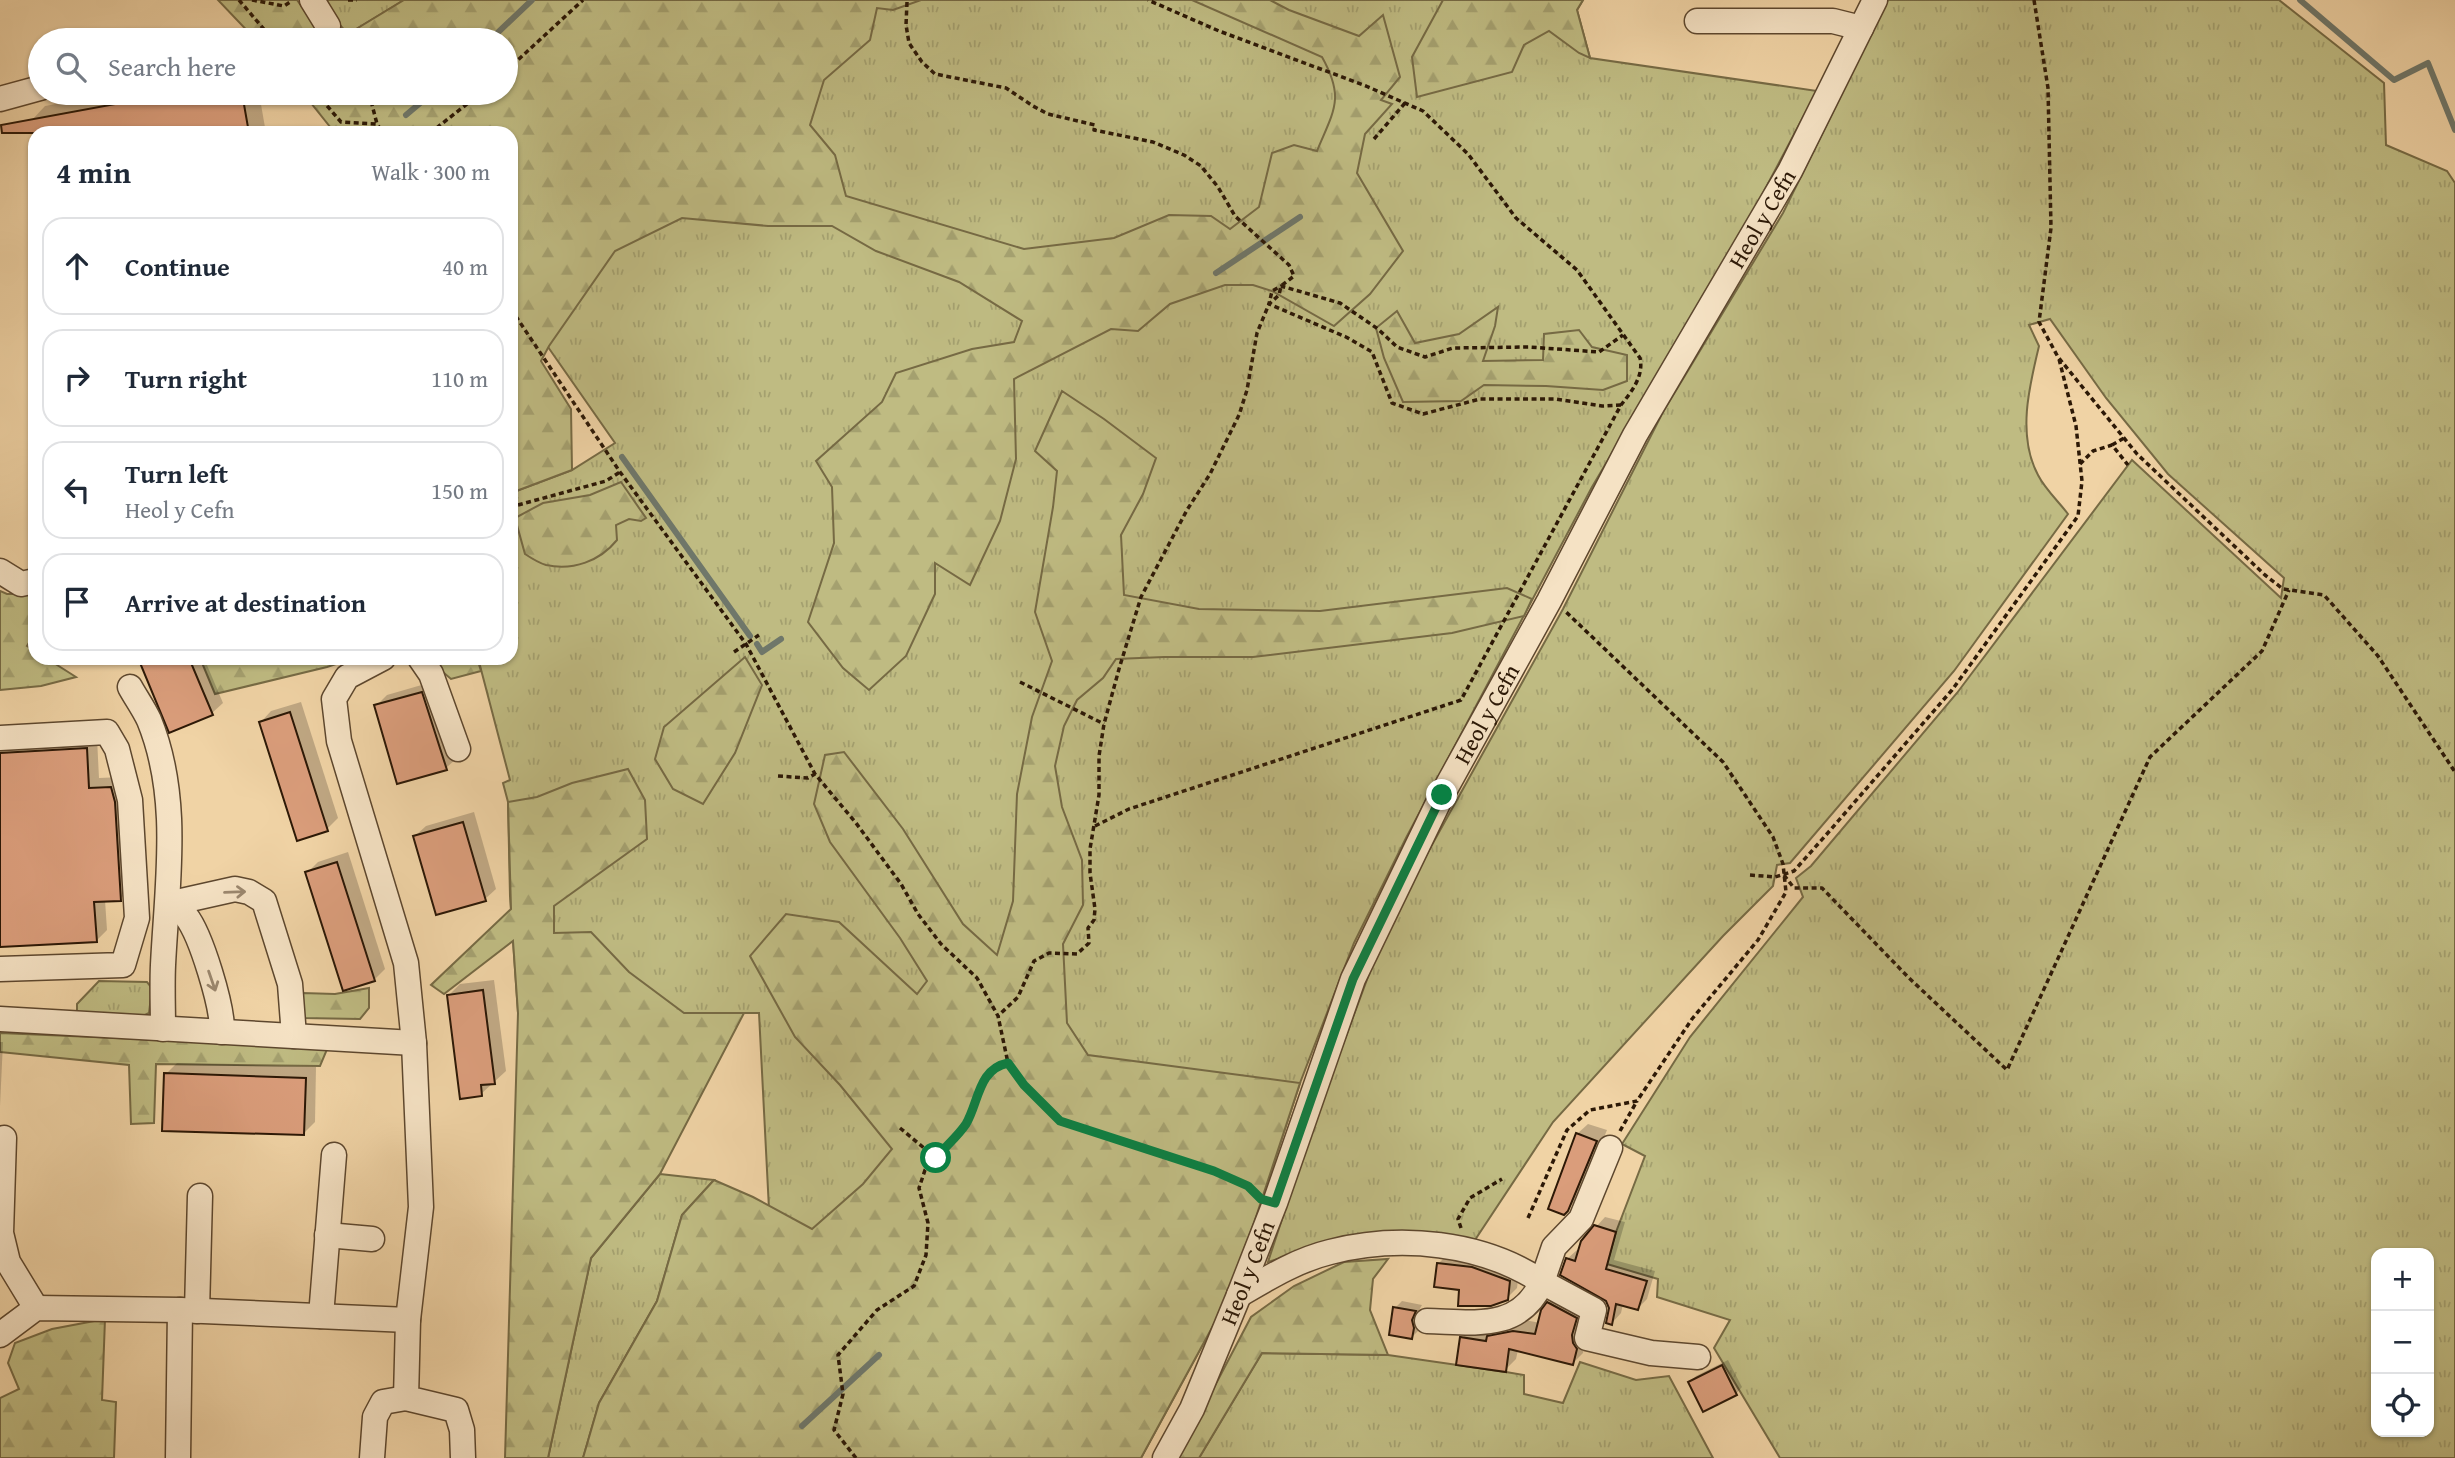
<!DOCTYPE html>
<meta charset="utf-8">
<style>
:root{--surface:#fff;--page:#f2f2f3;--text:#1f2937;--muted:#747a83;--line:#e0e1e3}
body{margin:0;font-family:"Gentium Book Plus",serif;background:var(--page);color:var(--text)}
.controls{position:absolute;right:21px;bottom:21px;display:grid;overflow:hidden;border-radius:14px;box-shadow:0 2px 5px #0004}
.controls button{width:63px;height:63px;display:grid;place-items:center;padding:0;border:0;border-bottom:2px solid var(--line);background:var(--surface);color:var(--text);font:35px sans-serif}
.stop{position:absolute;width:21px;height:21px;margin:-16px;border:5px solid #0b8043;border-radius:50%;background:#fff}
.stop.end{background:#0b8043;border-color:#fff;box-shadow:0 2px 7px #0008}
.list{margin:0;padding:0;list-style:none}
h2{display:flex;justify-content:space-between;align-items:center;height:91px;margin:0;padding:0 28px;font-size:30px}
h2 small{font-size:23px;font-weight:400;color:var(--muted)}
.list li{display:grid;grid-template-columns:46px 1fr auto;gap:21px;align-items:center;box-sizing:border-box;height:98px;margin:0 14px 14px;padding:0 14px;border:2px solid var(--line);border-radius:21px}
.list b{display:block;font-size:26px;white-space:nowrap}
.list p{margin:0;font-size:23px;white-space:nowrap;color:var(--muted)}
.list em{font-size:23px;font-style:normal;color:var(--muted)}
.icon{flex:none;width:38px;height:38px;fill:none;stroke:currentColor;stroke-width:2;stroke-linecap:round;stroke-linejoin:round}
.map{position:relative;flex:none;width:2455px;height:1458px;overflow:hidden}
.search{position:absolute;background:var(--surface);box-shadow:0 2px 5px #0004;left:28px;top:28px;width:490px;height:77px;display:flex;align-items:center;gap:18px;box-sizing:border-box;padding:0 24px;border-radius:38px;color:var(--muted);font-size:26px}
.panel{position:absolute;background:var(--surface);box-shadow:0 2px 5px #0004;left:28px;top:126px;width:490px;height:539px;border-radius:21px}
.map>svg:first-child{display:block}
</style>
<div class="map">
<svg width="2455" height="1458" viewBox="0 0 2455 1458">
<defs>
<pattern id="grass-tufts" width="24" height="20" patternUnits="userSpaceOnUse" patternTransform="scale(1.75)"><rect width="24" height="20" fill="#bfbb82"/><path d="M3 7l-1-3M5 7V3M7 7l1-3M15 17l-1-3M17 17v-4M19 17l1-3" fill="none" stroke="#a4a06f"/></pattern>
<pattern id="forest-firs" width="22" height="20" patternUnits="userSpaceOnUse" patternTransform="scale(1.75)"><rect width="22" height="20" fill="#bfbb82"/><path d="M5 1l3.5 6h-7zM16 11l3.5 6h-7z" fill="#a4a06f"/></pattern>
</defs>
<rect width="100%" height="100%" fill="#f0d3a5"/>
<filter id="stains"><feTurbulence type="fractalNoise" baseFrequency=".00286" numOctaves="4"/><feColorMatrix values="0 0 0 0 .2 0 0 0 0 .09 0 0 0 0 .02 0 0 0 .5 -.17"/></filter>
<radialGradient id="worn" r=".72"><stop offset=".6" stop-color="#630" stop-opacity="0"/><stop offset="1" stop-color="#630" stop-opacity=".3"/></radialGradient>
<g fill="url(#grass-tufts)" stroke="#766a44" stroke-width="2" fill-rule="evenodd">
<path d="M321 0H404L348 34 328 12Z"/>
<path d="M834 0H1583L1577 10 1590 58 1817 91 1737 242 1592 487 1406 838 1354 943 1300 1083 1254 1223 1220 1313 1141 1458 772 1268 759 1013H518L510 896 508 802 503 783 510 780 478 658H511V493L572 470 615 443 511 294Z"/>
<path d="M1888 0H2279L2384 83 2386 145 2447 171 2455 183V1458H1780L1714 1348 1730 1320 1657 1297 1658 1279 1607 1264 1616 1232 1645 1156 1622 1144 1690 1037 1803 897 1796 878 1811 866 1957 693 2132 460 2281 598 2284 578 2168 474 2106 398 2050 319 2029 325 2039 346C2029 387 2017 436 2038 475 2045 489 2059 502 2068 514L1954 671 1790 863 1777 865 1773 886 1723 936 1553 1122 1471 1246 1352 1237 1268 1262 1313 1125 1375 958 1423 861 1563 609 1663 412 1783 213ZM2376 1253H2429V1432H2376Z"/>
<path d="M99 981 147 982 152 988 149 1013 141 1017 77 1012V1004Z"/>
<path d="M660 1174 714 1180 682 1215 657 1301 599 1403 583 1458H548L591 1258Z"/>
<path d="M1262 1353 1388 1355 1506 1372 1524 1375V1394L1563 1403 1580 1362 1636 1380 1669 1376 1713 1458H1199Z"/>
</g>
<g fill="url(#forest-firs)" stroke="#766a44" stroke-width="2">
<path d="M218 0H297L326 40H256Z"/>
<path d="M404 0H921L893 10 877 8 870 40 824 80 810 125 835 155 846 196 1024 249 1114 238 1169 215 1211 216 1230 229 1259 207 1272 153 1294 145 1317 151C1334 110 1345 98 1322 57L1192 0H1270L1289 10 1359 36 1383 15 1400 77 1381 100 1392 104 1365 134 1357 173 1403 251 1370 294 1334 326 1272 291 1253 285H1225L1170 304 1138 331 1111 329 1014 379 1016 459 1000 521 970 585 935 563V594L906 656 869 690 843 668 808 622 834 543 832 487 816 461 882 402 896 373 972 349 1014 342 1022 321 959 282 876 251 832 226H768L682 218 615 251 549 346 541 361 571 409 572 470 511 493V133H335L303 93H506V40H347L348 34Z"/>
<path d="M1443 0H1583L1577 10 1590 58 1579 53 1549 31 1524 45 1512 72 1417 97 1412 57Z"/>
<path d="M1498 307 1495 326 1483 361 1543 360 1544 334 1579 330 1592 347 1627 355V381L1603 390 1546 386 1484 385 1461 401 1403 402 1384 358 1376 328 1397 311 1415 343 1459 334Z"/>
<path d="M1062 391 1104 419 1156 458 1143 494 1121 535 1124 595 1199 609 1320 611 1507 588 1532 599 1524 616 1452 633 1253 657H1164L1116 659 1103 678 1077 700 1064 726 1055 766 1062 807 1082 860 1083 905 1063 944 1067 1023 1088 1055 1300 1083 1254 1223 1220 1313 1141 1458H583L599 1403 657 1301 682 1215 714 1180 753 1197 812 1229 863 1184 892 1149 840 1085 795 1037 750 956 786 914 839 922 917 994 927 981 900 938 830 842 814 804 825 755 844 752 903 829 963 924 997 955 1013 901 1017 794 1032 717 1052 661 1035 612 1053 507 1057 471 1035 451Z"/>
<path d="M621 482 646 518 641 521 629 519 616 525 617 540C600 561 573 571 546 565 539 563 531 558 525 554L515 518 543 503 590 495Z"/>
<path d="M0 591 7 594H35V633L27 646 35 651V658H46L76 677 41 686 0 690Z"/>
<path d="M745 657 762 685 735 753 703 804 673 789 655 759 664 727Z"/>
<path d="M200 658H354L327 667 215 694Z"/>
<path d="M435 658H477L481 671 451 679 436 666Z"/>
<path d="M628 769 645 800 647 839 554 906V933L591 932 629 972 684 1013H744L660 1174 591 1258 548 1458H505L518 1013 513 941 444 994 431 985 511 909 508 802 537 797 572 783Z"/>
<path d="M369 988V1008L360 1019 303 1018V993L335 994Z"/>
<path d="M0 1033 328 1047 320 1066 156 1064 154 1123 131 1124 129 1065 0 1052Z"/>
<path d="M1388 1259 1373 1279 1370 1310 1388 1355 1262 1353 1199 1458H1177L1251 1317 1294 1286 1344 1262Z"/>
<path d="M105 1319 102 1400 116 1402 114 1458H0V1398L19 1389 8 1363 15 1343 52 1329Z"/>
</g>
<g fill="#0003">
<path d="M117 93H259L266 133H35V145L31 121 45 106Z"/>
<path d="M140 658H204L223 703 212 713Z"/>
<path d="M432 682 457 758 446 768 376 706 387 695Z"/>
<path d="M301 702 338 818 327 829 261 722 271 711Z"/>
<path d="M97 738 99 778 122 777 131 888 120 899 105 900 107 930 96 941 0 946V743Z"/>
<path d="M474 812 496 889 485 899 415 836 426 826Z"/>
<path d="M348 852 385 969 374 980 307 873 318 862Z"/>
<path d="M494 980 506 1071 481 1094 449 995 460 984Z"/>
<path d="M0 1042H3L0 1106Z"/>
<path d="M177 1063 316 1067 315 1122 304 1133 166 1074Z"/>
<path d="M1588 1124 1607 1130 1579 1198 1563 1213 1577 1134Z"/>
<path d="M1605 1217 1625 1222 1614 1260 1655 1271 1647 1299 1638 1308 1623 1304 1621 1313 1612 1323 1610 1307 1607 1299 1567 1259 1577 1250 1580 1251 1596 1227Z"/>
<path d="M1448 1254 1519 1271 1517 1288 1507 1298 1461 1288 1438 1264Z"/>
<path d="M1560 1292 1587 1307V1337L1583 1353 1572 1364 1518 1350 1516 1359 1505 1370 1462 1338 1473 1327 1525 1320 1540 1323 1549 1303Z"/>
<path d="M1402 1301 1422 1305 1418 1312 1420 1321 1419 1330 1412 1337 1395 1308Z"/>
<path d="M1728 1360 1742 1387 1736 1394 1690 1382 1696 1376Z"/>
</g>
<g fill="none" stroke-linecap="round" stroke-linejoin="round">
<g stroke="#6f776a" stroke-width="6">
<path d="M2300 0 2394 80 2428 63 2455 130"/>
<path d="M490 40 532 0"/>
<path d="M406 115 432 93"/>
<path d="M1216 273 1300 217"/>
<path d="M622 457 750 636"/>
<path d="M757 644 762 652 781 639"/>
<path d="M802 1426 879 1355"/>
</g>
</g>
<g fill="#da9d7b" stroke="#2c1806" stroke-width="2">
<path d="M175 93H242L249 133H2L1 125Z"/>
<path d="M138 658H189L213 715 169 733Z"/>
<path d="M422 692 447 770 397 784 374 705Z"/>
<path d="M290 712 328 831 297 841 259 722Z"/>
<path d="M87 748 89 788 111 787 115 802 121 901 94 902 97 942 0 947V753Z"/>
<path d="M463 822 486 901 436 915 413 836Z"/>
<path d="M337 862 375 981 343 991 305 872Z"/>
<path d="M483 990 495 1084 481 1085 482 1096 460 1099 447 995Z"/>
<path d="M164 1073 306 1078 304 1135 162 1131Z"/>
<path d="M1576 1133 1597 1141 1568 1211 1564 1215 1548 1209Z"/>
<path d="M1594 1225 1616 1232 1606 1269 1647 1281 1638 1310 1616 1304 1612 1325 1606 1323 1609 1308 1606 1301 1560 1275 1566 1258 1575 1261 1581 1241Z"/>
<path d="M1437 1263 1472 1267 1510 1281 1508 1300 1491 1306H1458L1459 1290 1434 1287Z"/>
<path d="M1547 1302 1577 1318 1572 1335 1573 1343 1577 1349 1573 1365 1509 1349 1506 1372 1456 1365 1460 1337 1486 1341 1487 1336 1513 1331 1535 1334 1541 1310Z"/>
<path d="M1393 1307 1416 1311 1412 1320 1414 1328 1412 1339 1389 1335Z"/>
<path d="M1722 1365 1737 1395 1703 1412 1688 1382Z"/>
</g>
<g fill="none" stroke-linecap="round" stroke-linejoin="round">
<defs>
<g id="minor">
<path d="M312 0 328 26"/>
<path d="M1697 21H1833L1861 28"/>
<path d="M0 99 40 88"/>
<path d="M0 571 21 584 35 581"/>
<path d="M383 658 347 677 334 699 339 741 406 963 414 1043 421 1207 408 1320 406 1398 456 1410 462 1430 463 1458"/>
<path d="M420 658 431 674 458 749"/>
<path d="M130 687C136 698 144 709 149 720 181 798 167 883 163 965 162 986 163 1008 163 1029"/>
<path d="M0 738 107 732 117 749 130 800 137 918 123 965 0 969"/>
<path d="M168 904 235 889 249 892 264 901 290 984 294 1036"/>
<path d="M168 904C174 908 181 911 186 916 201 935 223 1007 222 1032"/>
<path d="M0 1019 414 1043"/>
<path d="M4 1138 1 1233 8 1262 36 1308"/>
<path d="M327 1235 372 1239"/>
<path d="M1239 1295C1268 1278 1297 1260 1330 1252 1400 1234 1482 1242 1542 1282L1554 1247 1581 1219 1610 1148"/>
<path d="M197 1311 200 1196"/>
<path d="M321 1316 334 1155"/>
<path d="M1427 1321C1474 1322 1519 1332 1542 1282L1594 1310 1587 1338 1651 1353 1698 1357"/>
<path d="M0 1335 36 1308 180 1310 408 1320"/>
<path d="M178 1458 180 1310"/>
<path d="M372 1458 375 1417 383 1402 406 1398"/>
<path id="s1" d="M1165 1458 1192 1409 1239 1295 1275 1203 1353 979 1442 795 1549 601 1635 435 1790 171 1875 0"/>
</g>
</defs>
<use href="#minor" stroke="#5d472e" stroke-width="27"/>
<g stroke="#2c1806" stroke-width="3.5" stroke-dasharray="5 3.5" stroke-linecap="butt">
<path d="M239 0 273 40"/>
<path d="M252 0 284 6 290 2"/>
<path d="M348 0H357"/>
<path d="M2034 0 2048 88 2051 228 2039 322 2058 357 2137 454 2265 575 2283 589 2324 595 2378 656 2455 772"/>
<path d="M907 2 906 25 909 43 922 62 935 74 1006 88 1033 106 1048 114 1095 125 1094 130 1153 142 1184 155 1201 166 1218 187 1235 216 1289 265 1294 276 1281 286 1279 295 1269 304 1257 333 1247 390 1239 415 1210 474 1187 510 1141 597 1119 669 1104 724 1099 756V795L1090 849V873L1095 909 1094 920 1088 928 1089 943 1077 954 1049 953 1034 961 1018 997 998 1016"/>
<path d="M506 71 583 0"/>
<path d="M316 93 341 122 377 124 383 133"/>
<path d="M369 93 377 124"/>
<path d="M430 133 481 93"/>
<path d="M1374 139 1405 103"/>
<path d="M511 309 620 472 746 644 815 774 856 823 901 884 918 914 941 944 977 978 998 1016 1008 1063 1024 1085 1061 1121 1214 1171 1247 1186 1257 1195"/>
<path d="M1621 405 1602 406 1555 399H1480L1423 414 1392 403 1372 352 1346 337 1269 304 1272 291 1281 286 1340 303 1378 329 1397 347 1425 357 1453 348 1529 347 1599 352 1623 335"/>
<path d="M2112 445 2124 438"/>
<path d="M2080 464 2093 451 2112 445 2128 465"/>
<path d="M511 510 518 505 606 481 620 472"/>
<path d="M734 652 759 635"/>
<path d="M1020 682 1104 724"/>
<path d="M778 776 808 778 815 774"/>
<path d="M1095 826 1129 809 1461 700 1621 405C1632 391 1644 376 1640 358L1577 270 1516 218 1468 154 1423 111 1366 86 1219 31 1148 0"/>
<path d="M1750 875 1775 877 1794 871 1826 835 1952 690 2078 516 2082 481 2076 426 2059 359"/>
<path d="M1784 875 1794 888H1822L1909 978 2007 1070 2150 757 2262 651 2289 590"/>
<path d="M900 1128 936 1158"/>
<path d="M1620 1131 1637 1101"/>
<path d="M1528 1218 1567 1130 1590 1110 1637 1101 1692 1019 1758 940 1786 892 1783 864 1773 837 1723 762 1565 611"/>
<path d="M1461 1228 1458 1219 1470 1198 1502 1179"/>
<path d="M856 1458 834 1430 843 1394 838 1355 877 1310 914 1286 926 1255 928 1223 919 1188 925 1170 965 1124 985 1077 999 1065 1008 1063"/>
</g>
<use href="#minor" stroke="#f5e2c4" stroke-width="24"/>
</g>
<defs><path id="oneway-shaft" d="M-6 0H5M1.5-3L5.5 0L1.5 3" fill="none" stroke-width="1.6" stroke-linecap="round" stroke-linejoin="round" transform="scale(1.75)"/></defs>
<g stroke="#9b876e">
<use href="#oneway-shaft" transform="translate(235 892) rotate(-2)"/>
<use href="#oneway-shaft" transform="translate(212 981) rotate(71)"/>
</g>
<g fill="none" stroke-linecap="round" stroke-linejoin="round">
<path stroke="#0b8043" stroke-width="9" d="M936 1158C945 1147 958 1136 966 1124 979 1102 978 1069 1008 1063L1024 1085 1060 1121 1214 1171 1248 1186 1261 1199 1275 1203 1353 979 1442 795"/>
</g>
<g text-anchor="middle" stroke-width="5" stroke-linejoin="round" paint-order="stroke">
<g font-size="23" fill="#2c1806" stroke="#f5e2c4">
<text dy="8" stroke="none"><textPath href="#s1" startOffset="1379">Heol y Cefn</textPath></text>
<text dy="8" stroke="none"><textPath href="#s1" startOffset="812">Heol y Cefn</textPath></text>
<text dy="8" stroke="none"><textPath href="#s1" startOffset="203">Heol y Cefn</textPath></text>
</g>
</g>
<rect width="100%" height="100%" filter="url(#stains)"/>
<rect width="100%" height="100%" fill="url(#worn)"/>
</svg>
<div class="controls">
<button>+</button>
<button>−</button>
<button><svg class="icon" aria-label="locate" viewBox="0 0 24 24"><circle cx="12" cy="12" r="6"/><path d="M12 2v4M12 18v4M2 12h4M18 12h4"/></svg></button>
</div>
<div class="stop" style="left:936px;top:1158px"></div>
<div class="stop end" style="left:1442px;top:795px"></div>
<div class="search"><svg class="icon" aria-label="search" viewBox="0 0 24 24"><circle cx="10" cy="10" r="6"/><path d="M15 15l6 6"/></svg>Search here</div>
<section class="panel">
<h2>4 min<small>Walk · 300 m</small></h2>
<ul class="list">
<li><svg class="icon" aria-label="ahead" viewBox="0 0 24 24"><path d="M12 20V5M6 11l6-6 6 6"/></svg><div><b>Continue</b></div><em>40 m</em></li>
<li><svg class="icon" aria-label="right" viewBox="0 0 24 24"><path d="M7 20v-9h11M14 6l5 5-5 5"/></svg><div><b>Turn right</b></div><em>110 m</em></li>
<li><svg class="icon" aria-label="left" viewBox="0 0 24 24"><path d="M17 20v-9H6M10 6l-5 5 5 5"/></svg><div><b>Turn left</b><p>Heol y Cefn</p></div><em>150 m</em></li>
<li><svg class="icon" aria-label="arrive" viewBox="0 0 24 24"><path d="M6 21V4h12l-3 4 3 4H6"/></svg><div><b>Arrive at destination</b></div></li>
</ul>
</section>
</div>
